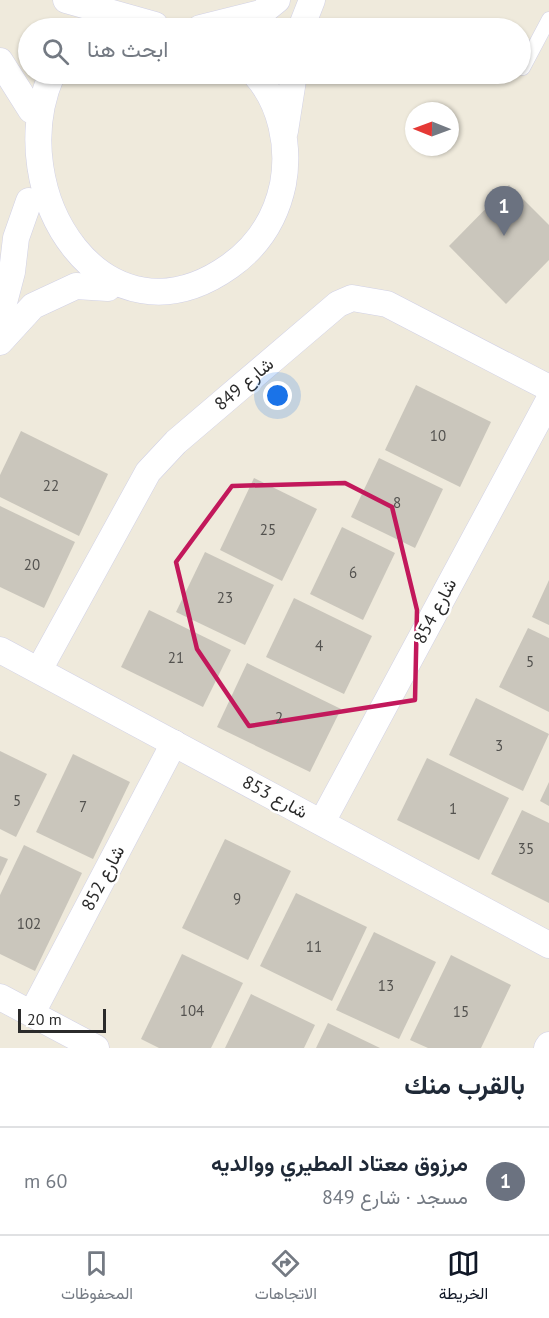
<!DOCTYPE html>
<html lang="ar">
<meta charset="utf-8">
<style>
:root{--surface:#fff;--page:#f2f2f3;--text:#1f2937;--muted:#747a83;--line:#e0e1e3;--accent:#111827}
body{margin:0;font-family:"PT Sans",Vazirmatn,sans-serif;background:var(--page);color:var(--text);direction:rtl}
.compass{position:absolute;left:405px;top:102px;width:54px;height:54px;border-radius:50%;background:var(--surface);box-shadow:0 2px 4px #0004;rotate:271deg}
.scale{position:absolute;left:18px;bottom:15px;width:88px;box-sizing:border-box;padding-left:6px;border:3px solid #2b2b2b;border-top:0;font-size:16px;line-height:21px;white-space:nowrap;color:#2b2b2b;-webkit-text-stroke:4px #fff;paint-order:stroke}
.you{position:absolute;left:278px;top:396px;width:21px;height:21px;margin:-15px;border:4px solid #fff;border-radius:50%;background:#1a73e8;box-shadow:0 0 0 9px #1a73e833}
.badge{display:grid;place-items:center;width:39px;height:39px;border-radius:50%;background:var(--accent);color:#fff;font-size:20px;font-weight:700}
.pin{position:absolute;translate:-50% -50px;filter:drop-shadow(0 2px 3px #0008)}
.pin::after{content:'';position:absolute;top:32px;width:21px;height:18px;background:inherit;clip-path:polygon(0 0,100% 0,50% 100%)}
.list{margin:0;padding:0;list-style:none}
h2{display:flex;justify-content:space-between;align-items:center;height:78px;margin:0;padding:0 24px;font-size:26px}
h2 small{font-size:20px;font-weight:400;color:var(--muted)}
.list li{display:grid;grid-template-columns:39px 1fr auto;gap:18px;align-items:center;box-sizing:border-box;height:108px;padding:0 24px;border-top:2px solid var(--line)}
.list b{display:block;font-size:22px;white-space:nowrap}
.list p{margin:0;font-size:20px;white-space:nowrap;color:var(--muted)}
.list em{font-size:20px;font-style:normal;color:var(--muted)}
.icon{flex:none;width:33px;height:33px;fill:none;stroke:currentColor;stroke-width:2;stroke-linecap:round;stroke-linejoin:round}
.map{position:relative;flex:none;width:549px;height:1048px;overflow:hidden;direction:ltr}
.search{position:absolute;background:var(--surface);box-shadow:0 2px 4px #0004;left:18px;right:18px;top:18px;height:66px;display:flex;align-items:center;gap:15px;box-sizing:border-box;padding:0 21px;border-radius:33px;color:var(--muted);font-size:22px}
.sheet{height:186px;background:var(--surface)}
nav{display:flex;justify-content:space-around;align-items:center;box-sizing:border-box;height:84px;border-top:2px solid var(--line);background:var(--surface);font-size:16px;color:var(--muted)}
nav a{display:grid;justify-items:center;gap:3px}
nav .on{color:var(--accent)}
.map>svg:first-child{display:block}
</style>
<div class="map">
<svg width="549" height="1048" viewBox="0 0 549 1048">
<rect width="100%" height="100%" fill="#efeadc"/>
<g fill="#cac6bc">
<path d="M509 185 549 225V260L506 304 449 246Z"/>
<path d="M416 385 491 422 460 487 385 450Z"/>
<path d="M21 431 108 474 79 536 0 497V475Z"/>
<path d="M379 458 443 489 415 548 351 517Z"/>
<path d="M254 478 317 509 282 581 220 550Z"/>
<path d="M0 506 75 542 44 608 0 587Z"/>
<path d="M342 527 395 553 363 620 310 594Z"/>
<path d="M205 552 274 585 245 645 176 612Z"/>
<path d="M549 580V625L532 617Z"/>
<path d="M294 598 372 636 344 694 266 657Z"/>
<path d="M149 610 231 650 203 707 121 667Z"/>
<path d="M528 628 549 638V712L499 687Z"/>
<path d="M247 663 341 709 310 772 217 727Z"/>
<path d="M476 698 549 734 523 791 449 755Z"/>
<path d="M0 751 47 774 16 837 0 829Z"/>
<path d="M73 754 130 782 93 859 36 832Z"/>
<path d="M427 758 509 798 479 860 397 820Z"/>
<path d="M549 782V806L540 801Z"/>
<path d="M522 810 549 823V903L491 874Z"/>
<path d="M225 839 291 871 248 960 182 928Z"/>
<path d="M24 845 82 873 35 971 0 954V895Z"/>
<path d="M0 856 8 859 0 876Z"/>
<path d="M296 893 367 927 332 1001 260 966Z"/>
<path d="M374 932 436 962 399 1039 336 1010Z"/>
<path d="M182 954 243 983 211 1048H159L141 1039Z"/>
<path d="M451 955 511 985 481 1048H428L410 1040Z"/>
<path d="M251 994 315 1025 304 1048H225Z"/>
<path d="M328 1023 380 1048H316Z"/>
</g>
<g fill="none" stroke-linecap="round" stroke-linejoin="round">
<defs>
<path id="service" d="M523 68 549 19"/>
<g id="minor">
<path d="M66 0 155 25"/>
<path d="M200 28 261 13 277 0"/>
<path d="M301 28 312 0"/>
<path d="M0 61 31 110"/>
<path d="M52 74C0 193 105 355 230 266 258 246 276 218 283 184 290 146 281 103 255 74"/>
<path d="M285 131 294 74"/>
<path d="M0 318 12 272 16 238 29 201"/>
<path d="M0 342 33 306 76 286 108 288"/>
<path d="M0 650 549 945"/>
<path d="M39 670 148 472 176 442 338 304 352 298 387 304 549 388"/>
<path d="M322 822 549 400"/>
<path d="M0 997 96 1048"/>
<path d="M32 1013 174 743"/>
<path d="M547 1048 549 1045"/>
</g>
</defs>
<use href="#service" stroke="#d1d1e6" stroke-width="15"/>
<use href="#minor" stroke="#d1d1e6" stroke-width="27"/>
<use href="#service" stroke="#fff" stroke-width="14"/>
<use href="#minor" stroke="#fff" stroke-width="26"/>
</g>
<path fill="none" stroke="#c2185b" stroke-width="4.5" stroke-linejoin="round" d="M345 483 392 507 417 610 415 700 249 726 197 649 176 562 232 486Z"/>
<g text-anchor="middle" stroke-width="5" stroke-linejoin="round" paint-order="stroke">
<g font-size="15" fill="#53524f">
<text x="438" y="441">10</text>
<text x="51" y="491">22</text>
<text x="397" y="508">8</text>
<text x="268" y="535">25</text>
<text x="32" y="570">20</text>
<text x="353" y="578">6</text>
<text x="225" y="603">23</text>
<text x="319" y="651">4</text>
<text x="176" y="663">21</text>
<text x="530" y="667">5</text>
<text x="279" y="723">2</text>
<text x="499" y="751">3</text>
<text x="17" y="806">5</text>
<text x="83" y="812">7</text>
<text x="453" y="814">1</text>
<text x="526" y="854">35</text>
<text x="237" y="904">9</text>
<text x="29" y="929">102</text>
<text x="314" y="952">11</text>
<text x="386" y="991">13</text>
<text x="192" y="1016">104</text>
<text x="461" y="1017">15</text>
</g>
<g font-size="18" fill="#2b2b2b" stroke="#fff">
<text transform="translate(244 384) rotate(-40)" y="6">شارع 849</text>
<text transform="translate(435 611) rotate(-62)" y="6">شارع 854</text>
<text transform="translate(275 797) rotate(28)" y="6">شارع 853</text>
<text transform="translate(103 878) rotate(-62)" y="6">شارع 852</text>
</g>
</g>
</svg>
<svg class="compass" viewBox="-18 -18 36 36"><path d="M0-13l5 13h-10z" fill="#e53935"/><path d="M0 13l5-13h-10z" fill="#747a83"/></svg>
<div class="scale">20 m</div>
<div class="you"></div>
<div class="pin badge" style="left:504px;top:236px;background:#6b7280">1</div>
<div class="search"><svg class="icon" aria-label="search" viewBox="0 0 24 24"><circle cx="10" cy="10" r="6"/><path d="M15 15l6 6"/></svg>ابحث هنا</div>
</div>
<section class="sheet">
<h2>بالقرب منك<small></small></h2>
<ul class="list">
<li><span class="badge" style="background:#6b7280">1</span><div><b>مرزوق معتاد المطيري ووالديه</b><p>مسجد · شارع 849</p></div><em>60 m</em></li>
</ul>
</section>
<nav>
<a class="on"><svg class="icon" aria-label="map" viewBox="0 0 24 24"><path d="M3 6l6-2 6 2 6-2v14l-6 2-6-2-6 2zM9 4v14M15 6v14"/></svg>الخريطة</a>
<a><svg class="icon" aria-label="directions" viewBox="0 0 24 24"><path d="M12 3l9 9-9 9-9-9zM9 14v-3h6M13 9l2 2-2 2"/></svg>الاتجاهات</a>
<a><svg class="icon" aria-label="saved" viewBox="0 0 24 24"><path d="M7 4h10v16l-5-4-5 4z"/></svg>المحفوظات</a>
</nav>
